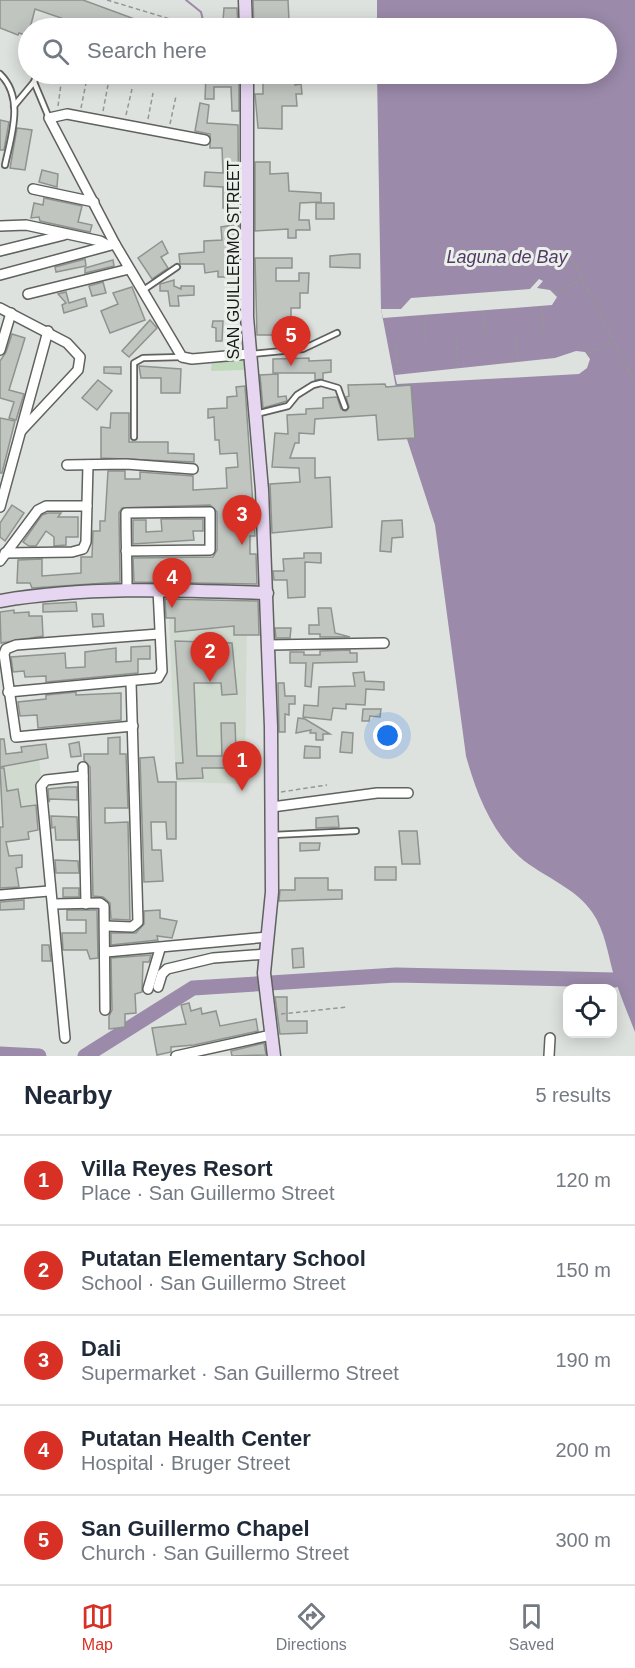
<!DOCTYPE html>
<meta charset="utf-8">
<style>
:root{--surface:#fff;--page:#f6f6f7;--text:#1f2937;--muted:#747a83;--line:#e0e1e3;--accent:#d93025}
body{margin:0;font-family:Arial,sans-serif;background:var(--page);color:var(--text)}
.controls{position:absolute;right:18px;bottom:18px;display:grid;overflow:hidden;border-radius:12px;box-shadow:0 3px 15px #0003}
.controls button{width:54px;height:54px;display:grid;place-items:center;padding:0;border:0;border-bottom:2px solid var(--line);background:var(--surface);color:var(--text);font:30px sans-serif}
.you{position:absolute;left:388px;top:736px;width:21px;height:21px;margin:-15px;border:4px solid #fff;border-radius:50%;background:#1a73e8;box-shadow:0 0 0 9px #1a73e833}
.badge{display:grid;place-items:center;width:39px;height:39px;border-radius:50%;background:var(--accent);color:#fff;font-size:20px;font-weight:700}
.pin{position:absolute;translate:-50% -50px;filter:drop-shadow(0 2px 3px #0008)}
.pin::after{content:'';position:absolute;top:32px;width:21px;height:18px;background:inherit;clip-path:polygon(0 0,100% 0,50% 100%)}
.list{margin:0;padding:0;list-style:none}
h2{display:flex;justify-content:space-between;align-items:center;height:78px;margin:0;padding:0 24px;font-size:26px}
h2 small{font-size:20px;font-weight:400;color:var(--muted)}
.list li{display:grid;grid-template-columns:39px 1fr auto;gap:18px;align-items:center;box-sizing:border-box;height:90px;padding:0 24px;border-top:2px solid var(--line)}
.list b{display:block;font-size:22px;white-space:nowrap}
.list p{margin:0;font-size:20px;white-space:nowrap;color:var(--muted)}
.list em{font-size:20px;font-style:normal;color:var(--muted)}
.icon{flex:none;width:33px;height:33px;fill:none;stroke:currentColor;stroke-width:2;stroke-linecap:round;stroke-linejoin:round}
.map{position:relative;flex:none;width:635px;height:1056px;overflow:hidden}
.search{position:absolute;background:var(--surface);box-shadow:0 3px 15px #0003;left:18px;right:18px;top:18px;height:66px;display:flex;align-items:center;gap:15px;box-sizing:border-box;padding:0 21px;border-radius:33px;color:var(--muted);font-size:22px}
.sheet{height:528px;background:var(--surface)}
nav{display:flex;justify-content:space-around;align-items:center;box-sizing:border-box;height:84px;border-top:2px solid var(--line);background:var(--surface);font-size:16px;color:var(--muted)}
nav a{display:grid;justify-items:center;gap:3px}
nav .on{color:var(--accent)}
.map>svg:first-child{display:block}
</style>
<div class="map">
<svg width="635" height="1056" viewBox="0 0 635 1056">
<rect width="100%" height="100%" fill="#dee2de"/>
<g fill="#d0dacf">
<path d="M247 611 245 784 176 782 169 618Z"/>
<path d="M39 759 46 817 0 825V769Z"/>
</g>
<path fill="#c0d9bc" d="M245 359V370L211 371 212 361Z"/>
<path fill="#9b8aaa" d="M377 0H635V1032C628 1014 620 995 614 976 608 955 605 930 592 912 578 891 550 879 530 865 495 841 477 796 466 756L435 525 404 430 381 309 377 74H606V28H377Z"/>
<g fill="#dee2de">
<path d="M539 279 543 281 537 288 550 290 557 297 552 305 383 318 381 309H401L411 298 530 289Z"/>
<path d="M576 351 585 352 590 359 587 368 579 374 397 384 395 375 555 358Z"/>
</g>
<g fill="none" stroke-linecap="round" stroke-linejoin="round">
<path stroke="#9b8aaa" stroke-width="2" d="M186 0 201 12 205 28"/>
<g stroke="#9b8aaa" stroke-width="15">
<path d="M0 1054 39 1056"/>
<path d="M85 1056 193 988 396 975 615 980"/>
</g>
</g>
<g fill="#c1c5c0" stroke="#8f938f" stroke-width="1.5">
<path d="M0 0H83L159 28H90L35 9 28 36 19 33 18 35 0 28Z"/>
<path d="M253 0H288L289 20H300L301 28H254Z"/>
<path d="M224 8H237L238 28H216V21H223Z"/>
<path d="M231 74H239V111H232L231 87H214V99H205L206 75 231 77Z"/>
<path d="M263 74 295 75V85L301 84 302 94H296L297 106H282V129L258 128 255 94H263Z"/>
<path d="M200 103 209 105 207 123 238 125 239 262H225V277H218V271L205 273 204 264H180L179 254 204 252V241L222 240 221 227 234 225V208H223V187L204 186 205 172 223 173 222 148H210V134L195 131Z"/>
<path d="M0 120 9 122 4 150H0Z"/>
<path d="M17 128 32 130 25 170 10 168Z"/>
<path d="M255 162H270V174L288 173 289 191 321 193V202L300 203 299 220H309L310 230H296V238H288V229L255 231Z"/>
<path d="M42 170 58 174 57 187 39 182Z"/>
<path d="M44 198 82 206 78 222 92 225 90 232 40 221 39 217 31 218 34 203 43 205Z"/>
<rect x="316" y="203" width="18" height="16"/>
<path d="M162 241 168 253 161 257 168 268 152 279 138 258Z"/>
<path d="M351 254H360V268L330 267V256Z"/>
<path d="M255 258H292V268H276V281H299V273H309L308 293H300V308H291V323H296V335H257Z"/>
<path d="M85 259 86 266 56 272 55 267Z"/>
<path d="M113 260 114 266 85 273V268Z"/>
<path d="M174 280V286L181 289V286H194V295L178 296 179 306H170L168 291H160V284Z"/>
<path d="M103 282 106 293 92 296 89 286Z"/>
<path d="M132 287 145 320 110 333 101 311 118 304 113 293Z"/>
<path d="M66 292 69 303 85 298 87 306 64 313 62 305 66 303 58 294Z"/>
<path d="M150 320 157 328 129 357 122 351Z"/>
<path d="M213 321H223L222 341H216V328L212 327Z"/>
<path d="M12 334 25 338 9 390 24 394 16 420 9 418 14 402 0 398V361L6 352Z"/>
<path d="M309 358V361L331 360V372L323 373V379L315 380V373H273V359Z"/>
<path d="M139 366 181 369 180 393H161V378H141Z"/>
<path d="M104 367H121V374L104 373Z"/>
<path d="M278 374V397L286 396 287 401 263 408 260 375Z"/>
<path d="M98 380 112 391 97 410 82 398Z"/>
<path d="M385 384 386 387 411 385 415 438 378 440 376 415 315 419 314 434 299 433V443H295L290 458H315V478L330 477 332 527 272 533 270 484 300 482 299 468 272 467 275 433 288 434 287 415 306 414V409L323 408V398L337 397 341 409 346 411 349 407 346 397 349 396 348 385Z"/>
<path d="M245 386 255 536H250V554H256L257 584 134 582 133 558 213 557 217 550V512L210 505 122 508 119 513 120 582 32 588 30 583H17L18 560 42 559V576L81 573V557H92L93 531H100V521H105L108 471H125V479H140V472L193 476V490L227 488 226 468 238 467 237 453 220 454 219 440H215L214 417 208 418V409L227 408V397L237 396 236 387Z"/>
<path d="M111 413H129V442H168V453L194 454V462L101 458V427L110 428Z"/>
<path d="M0 418 15 421 2 473H0Z"/>
<path d="M12 505 24 513 5 541 0 537V523Z"/>
<path d="M48 513H61L58 517H78V537H66V545L54 546V537L46 531 36 546H29L23 542 42 515Z"/>
<path d="M161 519H203V531H193L194 540 133 544V520H146V532L162 531Z"/>
<path d="M402 520 403 537 392 538 391 552 380 551 382 521Z"/>
<path d="M304 553H321V563L305 562V597L288 598 287 580H274L273 571H284L283 559 304 558Z"/>
<path d="M165 599 258 601 259 635H234V626L175 632V618H166Z"/>
<path d="M76 602 77 611 43 612V604Z"/>
<path d="M318 608H331L335 633 350 637H320V634H309V625H319Z"/>
<path d="M14 610V613L29 612V616H42L43 636 1 643 0 612Z"/>
<path d="M92 614H103L104 626 93 627Z"/>
<path d="M275 628H291L290 638H276Z"/>
<path d="M175 641 232 643 237 694 222 695 221 683H194L197 756H222L221 723H235L236 750H232V768H202L203 778 177 779 176 763H183Z"/>
<path d="M150 646V659H138V673L46 682V676L25 677 24 671 13 672 11 657 65 653 66 668 85 667V652L116 648V662L131 661V647Z"/>
<path d="M350 650V653H357V662L313 663 311 687 305 686 306 663H290V652H304V655H320V651Z"/>
<path d="M364 672 365 681 384 682V690L366 689 365 705 346 704V709L333 708 331 720 303 717 304 705 318 706 319 687 355 686 353 673Z"/>
<path d="M278 683H284L285 696H295V704H289V715L285 714V732H279Z"/>
<path d="M76 692V695L121 693V720L38 728 37 715 20 716 18 702 46 699V695Z"/>
<path d="M363 709H381L380 717 370 716 369 721H362Z"/>
<path d="M298 718 305 719 330 734H323V740H316V733H310L311 730 296 733Z"/>
<path d="M342 732 353 733 352 753 340 752Z"/>
<path d="M120 737V754H126L128 808H105V823L128 822 130 920 111 919 110 903 103 897 93 896 90 767 84 760V754H108V738Z"/>
<path d="M0 739H4L6 754 22 752 21 747 46 744 48 758 0 767Z"/>
<path d="M79 742 81 756 71 757 69 744Z"/>
<path d="M305 746 320 747V758H304Z"/>
<path d="M154 757 158 782H176V839H167L166 822H151L152 850H161L163 881 144 882 140 758Z"/>
<path d="M233 765H244V777L233 776Z"/>
<path d="M0 768H4L7 791 18 789 21 807 36 805 38 830 28 832 29 839 6 842 9 856 22 855V867L16 868 19 887 0 888V827H3Z"/>
<path d="M67 787H77V800L50 799 49 802 48 789Z"/>
<path d="M51 816 77 817 78 840H56L55 827 52 828Z"/>
<path d="M338 816 339 827 316 828V818Z"/>
<path d="M399 831H417L420 864H402Z"/>
<path d="M300 843H320L319 850 300 851Z"/>
<path d="M55 860 78 861 79 873H56Z"/>
<rect x="375" y="867" width="21" height="13"/>
<path d="M295 878H328V890H342V899L279 901 280 890H295Z"/>
<rect x="63" y="888" width="16" height="9"/>
<path d="M24 900V909L0 910V902Z"/>
<path d="M67 910H97L98 958 90 959 87 950H63L62 933H86V920H67Z"/>
<path d="M160 910V918L177 921 172 938 157 936 158 940 111 945V933H136L144 924V911Z"/>
<path d="M42 945H49L51 961H42Z"/>
<path d="M303 948 304 967 293 968 292 949Z"/>
<path d="M151 955 149 962H143L142 992 135 994 136 1013 125 1014V1027L109 1029V1016L112 1010 111 958Z"/>
<path d="M275 997H287V1021H307V1033L280 1034Z"/>
<path d="M189 1003 191 1011 201 1008 202 1014 216 1011 220 1026 256 1019 258 1031 194 1045 171 1047V1052L157 1055 152 1028 186 1024 181 1005Z"/>
<path d="M264 1043 266 1055 232 1056 231 1051Z"/>
</g>
<g fill="none" stroke-linecap="round" stroke-linejoin="round">
<defs>
<g id="lane">
<path d="M0 74C25 98 11 136 5 165"/>
<path d="M34 82 49 118"/>
<path d="M14 106 34 82 37 74"/>
<path d="M142 291 177 267"/>
<path d="M252 354 303 349 337 333"/>
<path d="M256 414 288 406 297 395 313 385 321 383 338 388 345 407"/>
<path d="M134 437V363L143 358 182 357"/>
<path d="M273 835 356 831"/>
</g>
<g id="street">
<path d="M205 140 67 114 49 118 115 244 182 357 192 359 249 354"/>
<path d="M33 189 94 202"/>
<path d="M0 226 26 225 100 241 107 245"/>
<path d="M0 251 64 235"/>
<path d="M0 275 115 244"/>
<path d="M28 294 129 269"/>
<path d="M0 308 67 343 80 357 78 370 21 431"/>
<path d="M0 350 11 313"/>
<path d="M67 465 126 464 193 469"/>
<path d="M0 507 48 331"/>
<path d="M126 551 210 550V512L126 513C126 539 127 564 127 589"/>
<path d="M5 553 72 552 83 549 86 542 88 465"/>
<path d="M0 561 38 510 46 506H87"/>
<path d="M269 645 384 643"/>
<path d="M8 692 158 678 162 671 158 589"/>
<path d="M133 726 16 737 4 654 6 649 16 645 159 634"/>
<path d="M83 767 86 904"/>
<path d="M272 807 377 793H408"/>
<path d="M0 895 49 891"/>
<path d="M54 904 100 903 104 906 105 1010"/>
<path d="M106 926 132 927 138 922 131 682"/>
<path d="M106 952 268 937"/>
<path d="M158 987 162 974 167 969 213 958 266 954"/>
<path d="M148 989 160 949"/>
<path d="M65 1038 41 786 46 780 83 776"/>
<path d="M176 1056 271 1035"/>
<path d="M549 1056 550 1038"/>
</g>
<g id="secondary">
<path d="M245 0 246 28"/>
<path d="M247 74V317L262 490 271 727 272 892 264 973 274 1056"/>
<path d="M0 601C89 586 177 590 267 593"/>
</g>
</defs>
<use href="#lane" stroke="#5f625e" stroke-width="8"/>
<use href="#street" stroke="#5f625e" stroke-width="12"/>
<use href="#secondary" stroke="#5f625e" stroke-width="15"/>
<g stroke="#949794" stroke-width="1.5" stroke-dasharray="4.5 3" stroke-linecap="butt">
<path d="M107 0 200 28"/>
<path d="M58 106 62 77"/>
<path d="M81 108 86 83"/>
<path d="M103 111 108 85"/>
<path d="M126 115 132 89"/>
<path d="M148 119 153 93"/>
<path d="M170 124 176 96"/>
<path d="M573 261 634 382"/>
<path d="M554 293 583 279"/>
<path d="M541 307 544 333"/>
<path d="M483 311 486 338"/>
<path d="M424 317 426 343"/>
<path d="M516 336 518 362"/>
<path d="M456 338 458 368"/>
<path d="M396 344 399 374"/>
<path d="M588 354 613 341"/>
<path d="M281 792 327 785"/>
<path d="M281 1014 348 1007"/>
</g>
<use href="#lane" stroke="#fff" stroke-width="4.5"/>
<use href="#street" stroke="#fff" stroke-width="9"/>
<use href="#secondary" stroke="#e6d6f2" stroke-width="12"/>
</g>
<g text-anchor="middle" stroke-width="6" stroke-linejoin="round" paint-order="stroke">
<g font-size="16" fill="#181918" stroke="#ebf0eb">
<text transform="translate(233 260) rotate(-90)" y="6">SAN GUILLERMO STREET</text>
</g>
<g font-size="18" font-style="italic" fill="#523966" stroke="#ebf0eb">
<text x="507" y="263">Laguna de Bay</text>
</g>
</g>
</svg>
<div class="controls">
<button><svg class="icon" aria-label="locate" viewBox="0 0 24 24"><circle cx="12" cy="12" r="6"/><path d="M12 2v4M12 18v4M2 12h4M18 12h4"/></svg></button>
</div>
<div class="you"></div>
<div class="pin badge" style="left:242px;top:791px">1</div>
<div class="pin badge" style="left:210px;top:682px">2</div>
<div class="pin badge" style="left:242px;top:545px">3</div>
<div class="pin badge" style="left:172px;top:608px">4</div>
<div class="pin badge" style="left:291px;top:366px">5</div>
<div class="search"><svg class="icon" aria-label="search" viewBox="0 0 24 24"><circle cx="10" cy="10" r="6"/><path d="M15 15l6 6"/></svg>Search here</div>
</div>
<section class="sheet">
<h2>Nearby<small>5 results</small></h2>
<ul class="list">
<li><span class="badge">1</span><div><b>Villa Reyes Resort</b><p>Place · San Guillermo Street</p></div><em>120 m</em></li>
<li><span class="badge">2</span><div><b>Putatan Elementary School</b><p>School · San Guillermo Street</p></div><em>150 m</em></li>
<li><span class="badge">3</span><div><b>Dali</b><p>Supermarket · San Guillermo Street</p></div><em>190 m</em></li>
<li><span class="badge">4</span><div><b>Putatan Health Center</b><p>Hospital · Bruger Street</p></div><em>200 m</em></li>
<li><span class="badge">5</span><div><b>San Guillermo Chapel</b><p>Church · San Guillermo Street</p></div><em>300 m</em></li>
</ul>
</section>
<nav>
<a class="on"><svg class="icon" aria-label="map" viewBox="0 0 24 24"><path d="M3 6l6-2 6 2 6-2v14l-6 2-6-2-6 2zM9 4v14M15 6v14"/></svg>Map</a>
<a><svg class="icon" aria-label="directions" viewBox="0 0 24 24"><path d="M12 3l9 9-9 9-9-9zM9 14v-3h6M13 9l2 2-2 2"/></svg>Directions</a>
<a><svg class="icon" aria-label="saved" viewBox="0 0 24 24"><path d="M7 4h10v16l-5-4-5 4z"/></svg>Saved</a>
</nav>
